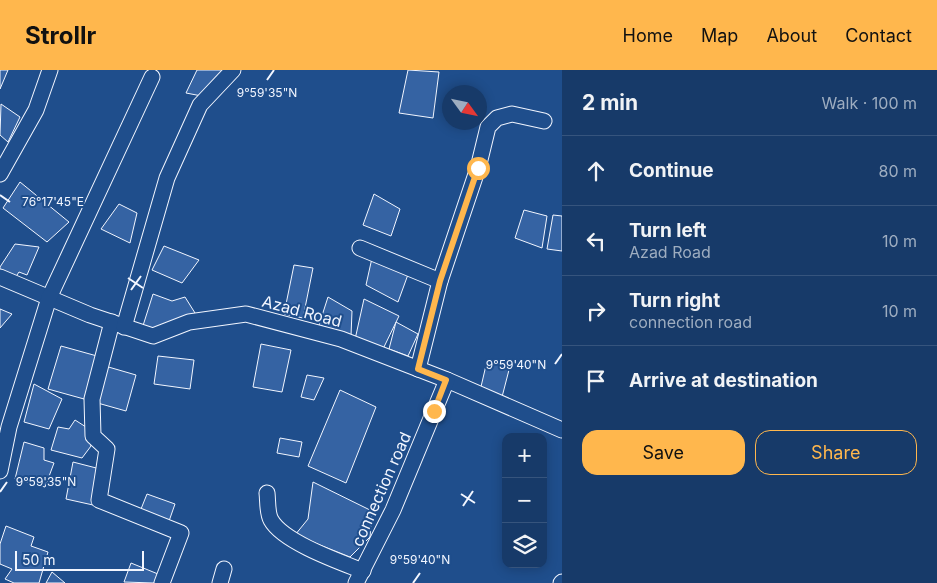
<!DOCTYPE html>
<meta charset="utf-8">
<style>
:root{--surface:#173a69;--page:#20416f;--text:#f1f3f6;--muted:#9eadc0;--line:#36547d;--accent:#ffb74d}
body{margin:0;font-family:Inter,sans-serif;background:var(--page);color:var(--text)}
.controls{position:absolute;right:15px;bottom:15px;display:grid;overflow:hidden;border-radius:10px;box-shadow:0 2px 12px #0003}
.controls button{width:45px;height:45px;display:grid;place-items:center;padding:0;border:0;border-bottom:1px solid var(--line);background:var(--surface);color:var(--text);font:25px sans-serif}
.compass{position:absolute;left:442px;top:15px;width:45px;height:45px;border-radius:50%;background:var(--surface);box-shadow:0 2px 12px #0003;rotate:123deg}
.scale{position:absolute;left:15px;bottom:12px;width:129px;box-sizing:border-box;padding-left:5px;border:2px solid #f2f6ff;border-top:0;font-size:14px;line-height:18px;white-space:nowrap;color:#f2f6ff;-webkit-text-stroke:4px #1f4e8c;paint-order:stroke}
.stop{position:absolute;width:15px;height:15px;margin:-11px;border:4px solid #ffb74d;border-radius:50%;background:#fff}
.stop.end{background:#ffb74d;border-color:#fff;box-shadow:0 1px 5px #0008}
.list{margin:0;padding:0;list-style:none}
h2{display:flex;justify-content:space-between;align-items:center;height:65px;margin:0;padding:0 20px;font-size:21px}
h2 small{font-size:16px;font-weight:400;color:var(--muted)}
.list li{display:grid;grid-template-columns:32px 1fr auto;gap:15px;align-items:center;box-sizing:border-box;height:70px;padding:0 20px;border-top:1px solid var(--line)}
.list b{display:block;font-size:19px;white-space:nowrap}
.list p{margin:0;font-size:16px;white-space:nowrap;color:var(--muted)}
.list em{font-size:16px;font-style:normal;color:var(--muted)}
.actions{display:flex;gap:10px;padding:15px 20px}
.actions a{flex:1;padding:11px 0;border:1px solid var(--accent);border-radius:15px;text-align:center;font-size:18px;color:var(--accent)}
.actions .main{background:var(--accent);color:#111}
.icon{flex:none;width:28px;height:28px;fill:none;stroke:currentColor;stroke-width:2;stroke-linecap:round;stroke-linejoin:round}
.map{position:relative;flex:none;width:562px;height:513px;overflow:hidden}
header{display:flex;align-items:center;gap:30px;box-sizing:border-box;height:70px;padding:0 25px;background:var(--accent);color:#111}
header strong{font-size:24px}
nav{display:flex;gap:28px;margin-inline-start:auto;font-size:18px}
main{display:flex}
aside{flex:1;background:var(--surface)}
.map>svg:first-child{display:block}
</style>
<header>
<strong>Strollr</strong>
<nav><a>Home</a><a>Map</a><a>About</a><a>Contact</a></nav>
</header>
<main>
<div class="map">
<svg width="562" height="513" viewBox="0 0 562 513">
<rect width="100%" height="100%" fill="#1f4e8c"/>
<g fill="#3563a3" stroke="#f2f6ff">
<path d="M0 0H8L0 19Z"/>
<path d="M197 0H227L207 27 186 23Z"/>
<path d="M408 0 439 2 433 48 399 43Z"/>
<path d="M1 34 20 47 8 72 0 65Z"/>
<path d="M20 112 69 152 47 172 3 138Z"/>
<path d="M374 124 400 139 391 166 363 155Z"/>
<path d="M119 134 137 143 130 173 101 159Z"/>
<path d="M524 140 547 146 542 178 515 168Z"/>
<path d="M553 145 562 146V181L547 179Z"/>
<path d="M15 174 39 177 27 205 19 202 15 208 0 201V197Z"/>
<path d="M164 176 199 190 182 213 152 200Z"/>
<path d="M372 188 410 199 398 232 366 215Z"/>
<path d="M294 195 313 198 303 248 284 244Z"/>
<path d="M153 224 172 231 185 227 195 243 178 251 141 262Z"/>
<path d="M328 227 352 241 351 266 319 255Z"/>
<path d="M364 229 399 246 383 279 354 274Z"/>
<path d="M0 239 12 244 0 258Z"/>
<path d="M396 252 418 264 408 286 389 279Z"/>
<path d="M261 274 291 280 282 322 253 317Z"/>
<path d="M61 276 97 286 84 329 48 319Z"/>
<path d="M158 286 194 290 190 319 154 314Z"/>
<path d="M487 291 510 296 502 327 480 321Z"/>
<path d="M105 296 136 305 126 341 94 332Z"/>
<path d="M307 305 324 308 314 330 301 327Z"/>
<path d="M34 314 62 329 49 359 24 352Z"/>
<path d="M340 320 376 337 346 413 308 396Z"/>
<path d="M75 350 86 357 91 376 82 388 51 380 58 357 69 359Z"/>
<path d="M280 368 302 372 299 387 277 383Z"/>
<path d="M24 372 44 378V390L54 393 45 417 15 409Z"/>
<path d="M73 392 104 400 93 435 66 429Z"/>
<path d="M313 412 372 441 370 467 350 487 295 465 308 449Z"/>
<path d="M147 424 175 434 168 454 139 444Z"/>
<path d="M6 456 34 467 31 476 48 482 39 513H14L5 509 12 499 0 494V474Z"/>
<path d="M131 493 158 504 154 513 124 512Z"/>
<path d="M52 502 65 513H46Z"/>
</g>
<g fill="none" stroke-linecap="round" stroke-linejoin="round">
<defs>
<g id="street">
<path d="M0 104 36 40 50 0"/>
<path d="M360 178 440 211"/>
<path d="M0 207 90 245 153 266 189 252 246 244 341 269 447 310 562 360"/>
<path d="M112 252 92 329 93 366 107 379 99 430 181 463 162 513"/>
<path d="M124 257 167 108 200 35 233 0"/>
<path d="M418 299 440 211 478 98 488 57 497 48 512 44 544 51"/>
<path d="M0 401 9 357 49 228 152 7"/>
<path d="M267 423C268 431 267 443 271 450 283 472 340 492 363 501"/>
<path d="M220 513 224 499"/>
<path d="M356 513 393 440 447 310"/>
<path d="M561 513 562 512"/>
</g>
</defs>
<use href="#street" stroke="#f2f6ff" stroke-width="17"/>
<use href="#street" stroke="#1f4e8c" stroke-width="15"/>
</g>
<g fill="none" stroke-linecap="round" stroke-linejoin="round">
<path stroke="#ffb74d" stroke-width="6" d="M434 341 446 310 418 299 440 211 478 98"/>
</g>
<path fill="none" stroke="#f2f6ff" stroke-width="2" d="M267 10 274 0M0 125 10 132M128 208 143 218M131 220 141 206M555 294 562 284M0 422 7 412M461 424 475 433M463 436 473 421M413 513 420 503"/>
<g text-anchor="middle" stroke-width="4" stroke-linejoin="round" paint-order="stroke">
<g font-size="16" fill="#f2f6ff" stroke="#1f4e8c">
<text transform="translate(302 241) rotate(15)" y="6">Azad Road</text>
<text transform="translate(381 419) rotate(-66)" y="6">connection road</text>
</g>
</g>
<g font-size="12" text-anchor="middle" fill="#f2f6ff" stroke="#1f4e8c" stroke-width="4" stroke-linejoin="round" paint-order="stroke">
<text x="267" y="27">9°59'35"N</text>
<text x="53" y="136">76°17'45"E</text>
<text x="516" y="299">9°59'40"N</text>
<text x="46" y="416">9°59'35"N</text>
<text x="420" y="494">9°59'40"N</text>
</g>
</svg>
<div class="controls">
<button>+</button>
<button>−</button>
<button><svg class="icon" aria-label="layers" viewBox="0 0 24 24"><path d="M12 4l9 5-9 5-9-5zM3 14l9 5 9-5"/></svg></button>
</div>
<svg class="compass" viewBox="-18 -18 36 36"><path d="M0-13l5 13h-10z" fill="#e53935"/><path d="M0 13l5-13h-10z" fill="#9eadc0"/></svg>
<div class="scale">50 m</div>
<div class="stop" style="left:478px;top:98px"></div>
<div class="stop end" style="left:434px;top:341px"></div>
</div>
<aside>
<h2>2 min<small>Walk · 100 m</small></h2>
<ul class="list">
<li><svg class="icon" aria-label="ahead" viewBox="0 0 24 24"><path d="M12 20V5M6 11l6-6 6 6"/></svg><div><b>Continue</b></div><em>80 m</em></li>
<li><svg class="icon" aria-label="left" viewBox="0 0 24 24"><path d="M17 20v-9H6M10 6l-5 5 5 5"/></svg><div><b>Turn left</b><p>Azad Road</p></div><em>10 m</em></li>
<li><svg class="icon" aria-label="right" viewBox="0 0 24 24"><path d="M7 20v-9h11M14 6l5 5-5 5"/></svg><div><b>Turn right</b><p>connection road</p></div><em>10 m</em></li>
<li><svg class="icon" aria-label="arrive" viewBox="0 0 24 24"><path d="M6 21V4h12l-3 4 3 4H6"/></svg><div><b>Arrive at destination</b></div></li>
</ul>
<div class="actions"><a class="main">Save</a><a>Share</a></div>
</aside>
</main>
